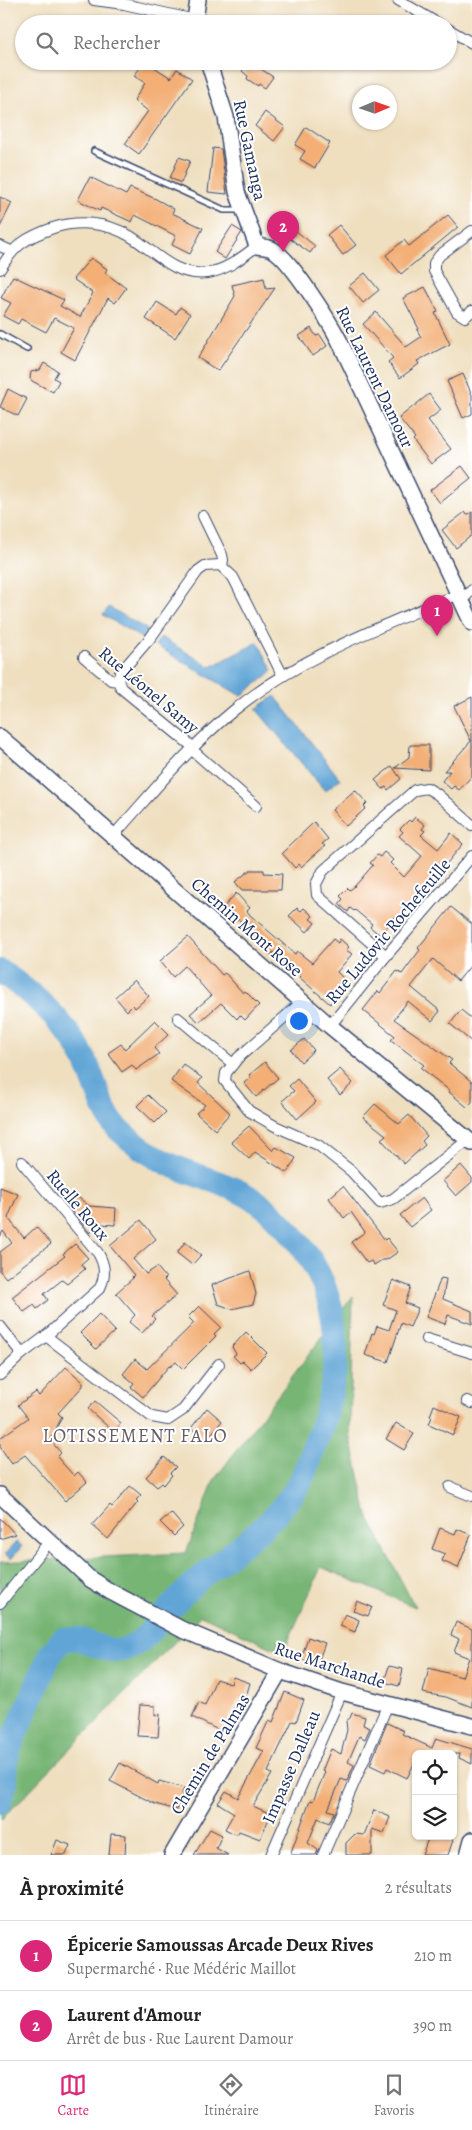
<!DOCTYPE html>
<html lang="fr">
<meta charset="utf-8">
<style>
:root{--surface:#fff;--page:#f2f2f2;--text:#222;--muted:#767676;--line:#e0e0e0;--accent:#db2777}
body{margin:0;font-family:Alegreya,serif;background:var(--page);color:var(--text)}
.controls{position:absolute;right:15px;bottom:15px;display:grid;overflow:hidden;border-radius:8px;box-shadow:0 1px 4px #0004}
.controls button{width:45px;height:45px;display:grid;place-items:center;padding:0;border:0;border-bottom:1px solid var(--line);background:var(--surface);color:var(--text);font:25px sans-serif}
.compass{position:absolute;left:352px;top:85px;width:45px;height:45px;border-radius:50%;background:var(--surface);box-shadow:0 1px 4px #0004;rotate:88deg}
.you{position:absolute;left:298px;top:1020px;width:18px;height:18px;margin:-12px;border:4px solid #fff;border-radius:50%;background:#1a73e8;box-shadow:0 0 0 8px #1a73e833}
.badge{display:grid;place-items:center;width:32px;height:32px;border-radius:50%;background:var(--accent);color:#fff;font-size:16px;font-weight:700}
.pin{position:absolute;translate:-50% -41px;filter:drop-shadow(0 1px 2px #0008)}
.pin::after{content:'';position:absolute;top:26px;width:18px;height:15px;background:inherit;clip-path:polygon(0 0,100% 0,50% 100%)}
.list{margin:0;padding:0;list-style:none}
h2{display:flex;justify-content:space-between;align-items:center;height:65px;margin:0;padding:0 20px;font-size:21px}
h2 small{font-size:16px;font-weight:400;color:var(--muted)}
.list li{display:grid;grid-template-columns:32px 1fr auto;gap:15px;align-items:center;box-sizing:border-box;height:70px;padding:0 20px;border-top:1px solid var(--line)}
.list b{display:block;font-size:19px;white-space:nowrap}
.list p{margin:0;font-size:16px;white-space:nowrap;color:var(--muted)}
.list em{font-size:16px;font-style:normal;color:var(--muted)}
.icon{flex:none;width:28px;height:28px;fill:none;stroke:currentColor;stroke-width:2;stroke-linecap:round;stroke-linejoin:round}
.map{position:relative;flex:none;width:472px;height:1855px;overflow:hidden}
.search{position:absolute;background:var(--surface);box-shadow:0 1px 4px #0004;left:15px;right:15px;top:15px;height:55px;display:flex;align-items:center;gap:12px;box-sizing:border-box;padding:0 18px;border-radius:28px;color:var(--muted);font-size:19px}
.sheet{height:205px;background:var(--surface)}
nav{display:flex;justify-content:space-around;align-items:center;box-sizing:border-box;height:70px;border-top:1px solid var(--line);background:var(--surface);font-size:14px;color:var(--muted)}
nav a{display:grid;justify-items:center;gap:2px}
nav .on{color:var(--accent)}
.map>svg:first-child{display:block}
</style>
<div class="map">
<svg width="472" height="1855" viewBox="0 0 472 1855">
<rect width="100%" height="100%" fill="#fff"/>
<filter id="ink" filterUnits="userSpaceOnUse"><feTurbulence type="fractalNoise" baseFrequency=".02" numOctaves="2"/><feDisplacementMap in="SourceGraphic" scale="10" xChannelSelector="R" yChannelSelector="G"/><feConvolveMatrix kernelMatrix="1 2 1 2 8 2 1 2 1" color-interpolation-filters="sRGB"/></filter>
<filter id="wash" filterUnits="userSpaceOnUse"><feTurbulence type="fractalNoise" baseFrequency=".0096" numOctaves="4" result="noise"/><feDisplacementMap in="SourceGraphic" scale="20" xChannelSelector="R" yChannelSelector="G"/><feGaussianBlur stdDeviation="1.12" result="paint"/><feColorMatrix in="noise" values="0 0 0 0 0 0 0 0 0 0 0 0 0 0 0 0 0 1.4 0 .05"/><feComposite in="paint" operator="in"/></filter>
<g filter="url(#wash)">
<rect width="100%" height="100%" fill="#efdfbf"/>
<path fill="#77b575" stroke="#49726a" d="M353 1296 350 1434 368 1516 415 1607 321 1567 283 1653 201 1615 0 1821V1562L186 1553 214 1480Z"/>
<g fill="#61a5d6" stroke="#3e6a9a">
<path d="M109 607 149 631 143 639 103 615Z"/>
<path d="M161 637 211 667 258 642 272 669 271 673 241 696 155 645Z"/>
<path d="M275 696 340 779 325 791 256 709Z"/>
<path d="M16 1542 22 1546 11 1559 5 1554Z"/>
</g>
<g fill="none" stroke-linecap="round" stroke-linejoin="round">
<path stroke="#61a5d6" stroke-width="24" d="M0 971C32 993 63 1019 82 1054 94 1075 101 1113 118 1129 132 1142 150 1155 167 1163 194 1177 227 1182 253 1199 265 1206 277 1218 286 1228 347 1292 346 1369 314 1447 309 1459 305 1473 299 1484 283 1510 262 1529 238 1548 220 1562 201 1576 185 1592 178 1600 169 1609 162 1617 150 1632 140 1646 121 1650 106 1653 92 1642 78 1639 73 1639 68 1639 63 1639L50 1655 10 1747 5 1764 6 1782 0 1802"/>
</g>
<g id="blocks">
<g fill="#f3af76">
<path d="M145 61 171 78 177 69 192 79 139 154 125 144 148 111 134 100 145 83 134 76Z"/>
<path d="M249 61 273 77 265 88 259 84 258 86 247 79 248 76 242 71Z"/>
<path d="M265 112 285 127 274 141 255 126Z"/>
<path d="M306 127 330 143 315 168 300 159 305 151 295 145Z"/>
<path d="M213 148 221 149 227 194 208 192Z"/>
<path d="M179 157 190 161 181 183 170 178Z"/>
<path d="M90 177 126 195 130 188 156 199 174 209 172 213 203 228 190 254 172 245 176 236 135 215 132 222 101 208 100 211 78 200Z"/>
<path d="M0 197 12 203 0 227Z"/>
<path d="M276 215 315 246 310 253 270 224Z"/>
<path d="M448 215 458 227 401 274 386 255 404 240 409 246Z"/>
<path d="M339 225 356 245 343 255 327 235Z"/>
<path d="M232 226 242 232 225 259 215 252Z"/>
<path d="M91 258 107 269 105 273 126 288 115 303 108 298 75 360 61 352 74 328 54 318 46 332 21 319 18 324 3 316 11 303 1 298 13 276 64 300 60 306 80 317 93 293 73 279Z"/>
<path d="M365 273 379 290 363 303 349 286Z"/>
<path d="M264 278 266 289 275 288 218 371 198 358 235 296 232 285Z"/>
<path d="M425 287 438 312 435 313 450 344 417 361 419 364 400 378 388 362 393 358 363 324 376 312 406 347 421 337 417 330 419 329 403 298Z"/>
<path d="M157 302 176 314 180 307 190 314 175 338 146 319Z"/>
<path d="M311 328 316 336 320 335 327 346 313 356 299 336Z"/>
<path d="M44 363 58 371 54 378 59 381 53 392 32 381 30 378 31 372 40 370Z"/>
<path d="M463 374 472 395V414L463 418 447 381Z"/>
<path d="M8 389 27 399 18 416 0 407Z"/>
<path d="M429 394 441 410 428 420 451 449 431 464 413 440 415 438 399 418Z"/>
<path d="M462 466 471 478 440 503 430 490Z"/>
<path d="M465 512 467 515 472 512V535L456 548 442 530Z"/>
<path d="M472 697V776L459 790 454 786 451 789 442 781 450 771H444L471 741 454 706Z"/>
<path d="M410 745H429V770L395 768 409 757Z"/>
<path d="M392 766 401 779 388 790 386 787 383 789 375 780Z"/>
<path d="M355 790 367 803 364 806 366 808 346 826 332 810Z"/>
<path d="M415 817 425 825 422 829 425 831 421 835 438 849 451 833 463 844 399 920 395 917 380 935 370 927 372 924 355 910 354 911 350 908 348 912 339 904 343 899 340 896 348 888 350 890 355 886 373 865 370 863 377 855 380 857 384 852 393 860 390 863 404 877 422 856 399 836 403 832 400 829 409 820 411 822Z"/>
<path d="M314 822 328 839 322 844 325 846 301 867 299 864 295 868 282 853Z"/>
<path d="M250 870H264V873L282 874 281 890H242L235 882Z"/>
<path d="M236 893 250 908 247 911 250 915 295 954 297 951 312 963 333 939 338 943 340 939 349 947 346 950 352 954 337 972 345 980 337 989 339 991 330 1004 299 977 301 975 273 952 271 955 257 943 260 940 238 919 235 922 226 914 228 910 224 907Z"/>
<path d="M451 907 472 924V964L458 981 433 959 411 987 440 1011 432 1021 408 1001 394 1019 452 1060 449 1063 472 1082V1102L467 1107 449 1092 450 1091 421 1068 424 1065 391 1040 395 1036 363 1010 378 991 380 993 397 971 402 974 420 950 418 948Z"/>
<path d="M297 908 301 911 304 908 313 916 310 919 315 923 307 932 289 916Z"/>
<path d="M188 937 222 975 225 973 243 993 245 991 259 1005 245 1020 240 1015 237 1019 221 1003 199 1022 190 1014 211 996 185 966 173 977 160 961Z"/>
<path d="M134 980 149 996 135 1008 133 1005 127 1011 115 997Z"/>
<path d="M461 1010 472 1019V1042L450 1024Z"/>
<path d="M155 1020 169 1034 154 1048 159 1054 136 1070 132 1065 122 1072 108 1053 121 1044 125 1049Z"/>
<path d="M304 1039 314 1050 301 1062 291 1050Z"/>
<path d="M265 1062 278 1078 256 1097 244 1083 251 1077 249 1075Z"/>
<path d="M183 1064 202 1078 198 1083 230 1113 215 1130 196 1113 205 1105 171 1081Z"/>
<path d="M340 1069 353 1083 340 1095 327 1080Z"/>
<path d="M297 1079 316 1102 297 1119 282 1101 294 1091 289 1086Z"/>
<path d="M148 1095 166 1112 155 1123 137 1106Z"/>
<path d="M375 1104 399 1124 409 1115 427 1136 422 1141 425 1145 404 1164 381 1139 386 1135 363 1117Z"/>
<path d="M249 1126 273 1151 276 1147 296 1158 287 1173 255 1152 249 1159 231 1142Z"/>
<path d="M461 1165 472 1178V1182L456 1196 443 1181Z"/>
<path d="M343 1186 385 1240 387 1238 398 1252 386 1260H382L374 1265 371 1261 367 1263 351 1242 365 1232 351 1212 344 1218 329 1198Z"/>
<path d="M0 1187 18 1194 8 1218 24 1238 36 1227 51 1244 6 1278 0 1271V1252L12 1243 3 1231 0 1237Z"/>
<path d="M78 1197 89 1206 116 1208 115 1225 100 1224 90 1233 67 1205Z"/>
<path d="M422 1198 431 1210 410 1227 400 1215Z"/>
<path d="M141 1220 156 1239 133 1259 146 1274 157 1267 166 1278 164 1280 177 1295 152 1316 155 1319 142 1333 129 1322 135 1315 116 1293 133 1278 132 1277 134 1275 110 1246Z"/>
<path d="M185 1242 201 1255 192 1265 177 1253Z"/>
<path d="M75 1244 88 1258 81 1264 85 1269 67 1284 62 1280 44 1294 48 1300 37 1309 34 1305 24 1312 12 1297 65 1256 63 1254Z"/>
<path d="M250 1271 256 1294 253 1304 232 1309 218 1304 212 1285Z"/>
<path d="M441 1278 446 1279 443 1299 472 1311V1324L448 1315 445 1324 426 1317Z"/>
<path d="M393 1280 411 1287 405 1303 418 1308 410 1327 401 1323 388 1362 365 1355 372 1333 374 1334 377 1326 389 1330 396 1310 383 1305Z"/>
<path d="M199 1306 221 1327 214 1334 216 1336 183 1369 176 1362 170 1367 169 1366 143 1397 131 1387 134 1383 123 1374 135 1359 147 1369 194 1323 188 1317Z"/>
<path d="M99 1314 115 1331 96 1349 80 1333Z"/>
<path d="M246 1332 267 1353 251 1369 243 1361 240 1363 233 1356 236 1354 232 1347Z"/>
<path d="M66 1367 83 1382V1386L58 1413 62 1417 50 1440 61 1453 57 1457 74 1476 78 1472 87 1482 65 1501 25 1455 12 1464 0 1447V1438L28 1418 18 1405 36 1392 39 1396Z"/>
<path d="M95 1401 121 1423 114 1432 88 1409Z"/>
<path d="M434 1405 461 1417 453 1435 429 1424 432 1417 430 1416Z"/>
<path d="M207 1408 222 1421 206 1440 191 1428Z"/>
<path d="M396 1423 414 1434 404 1450 386 1439Z"/>
<path d="M164 1457 176 1467 170 1473 172 1475 164 1485 162 1483 157 1487 146 1477Z"/>
<path d="M130 1486 141 1495 136 1500 138 1502 108 1539 92 1525 110 1505 112 1507Z"/>
<path d="M171 1513 183 1527 174 1536 160 1522Z"/>
<path d="M0 1518 15 1534 0 1539Z"/>
<path d="M440 1528 455 1534 457 1529 471 1535 458 1568 442 1561 445 1554 432 1549Z"/>
<path d="M357 1601 372 1607 368 1616 353 1611Z"/>
<path d="M345 1614 359 1620 355 1632 340 1626Z"/>
<path d="M456 1622 472 1629V1707L446 1697 423 1693 429 1668 462 1677 469 1658 454 1652 459 1639 451 1635Z"/>
<path d="M308 1637 325 1643 317 1665 301 1659Z"/>
<path d="M389 1666 403 1669 399 1686 384 1682Z"/>
<path d="M233 1677 250 1683 245 1700 239 1698 222 1732 192 1717 199 1702 205 1705 216 1679 231 1684Z"/>
<path d="M285 1692 304 1700 296 1722 292 1721 268 1772 272 1774 253 1806 271 1814 260 1839 239 1831 237 1835 225 1829 234 1813 218 1803 226 1791 238 1798 264 1751 256 1748 269 1720 273 1722Z"/>
<path d="M140 1705 155 1706V1715L160 1714 158 1737 137 1736Z"/>
<path d="M352 1713 365 1717 363 1725 370 1728 365 1739 359 1736 357 1741 348 1762 354 1765 347 1781 341 1779 328 1810 334 1812 329 1823 318 1818 308 1843 318 1850 316 1855H290L310 1800 313 1801 325 1772 322 1771 331 1749 341 1754 347 1730 346 1721 350 1718Z"/>
<path d="M387 1723 404 1731 402 1734 432 1748 436 1738 472 1749V1764L459 1758 460 1754H416V1760L407 1778 387 1768 385 1772 370 1765Z"/>
<path d="M120 1763 158 1784 159 1781 184 1788 177 1810 155 1804 110 1781Z"/>
<path d="M374 1810 390 1817 384 1833 372 1829V1855H346V1843L355 1834 364 1835Z"/>
<path d="M210 1829 222 1835 216 1848 228 1855H194Z"/>
<path d="M111 1834 126 1835 125 1855H109Z"/>
<path d="M429 1836H452L451 1839 453 1840 448 1855H422Z"/>
<path d="M57 1840 70 1845 66 1855H51Z"/>
</g>
</g>
</g>
<g filter="url(#ink)">
<use href="#blocks" fill-opacity="0" stroke="#3b496d" stroke-width="1"/>
<g fill="none" stroke-linecap="round" stroke-linejoin="round">
<defs>
<g id="lane">
<path d="M94 151 224 210H240"/>
<path d="M0 334 27 349"/>
</g>
<g id="street">
<path d="M94 0 124 4 195 20"/>
<path d="M398 0 439 24"/>
<path d="M448 29 472 43"/>
<path d="M472 231 440 255 434 263V271L457 312 465 317 472 311"/>
<path d="M0 246 11 251"/>
<path d="M0 269C15 245 25 238 53 228 78 220 106 222 130 236 155 251 174 277 207 273 227 270 241 258 257 246"/>
<path d="M203 516 222 555 223 560 222 566"/>
<path d="M462 600 472 590"/>
<path d="M84 657 111 680 118 681 121 688 193 747"/>
<path d="M118 681 120 673 151 637 198 571 205 566 220 565 233 577 283 676"/>
<path d="M191 749 256 806"/>
<path d="M114 835C152 793 188 748 233 711 299 657 380 627 459 594"/>
<path d="M386 956 317 895 316 884 323 871 415 790 427 788 437 794 472 825"/>
<path d="M303 1001 238 1058 226 1073 225 1081 249 1111 275 1126 318 1145 351 1171 380 1203 393 1199 468 1140"/>
<path d="M178 1018 233 1064"/>
<path d="M330 1026 386 956 472 856"/>
<path d="M0 1326 22 1354"/>
<path d="M46 1336 152 1417 168 1420 183 1410 219 1364"/>
<path d="M427 1339 472 1353"/>
<path d="M0 1375 22 1354 46 1336 100 1288C106 1275 105 1265 98 1253L22 1162"/>
<path d="M467 1401 472 1403"/>
<path d="M450 1487 472 1496"/>
<path d="M0 1603 49 1542"/>
<path d="M271 1855 342 1692"/>
<path d="M323 1855 388 1704"/>
</g>
<g id="secondary">
<path d="M196 24 195 20 198 0"/>
<path d="M208 61 226 117 237 192 257 246C261 247 268 247 272 249 290 258 329 321 339 340L472 623"/>
<path d="M0 737 330 1026 472 1143"/>
<path d="M0 1495 90 1579 111 1592 181 1629 280 1671 342 1692 472 1726"/>
<path d="M172 1855 280 1671"/>
<path d="M468 1855 472 1840"/>
</g>
</defs>
<use href="#lane" stroke="#3b496d" stroke-width="8"/>
<use href="#street" stroke="#3b496d" stroke-width="12"/>
<use href="#secondary" stroke="#3b496d" stroke-width="18"/>
<use href="#lane" stroke="#fff" stroke-width="5"/>
<use href="#street" stroke="#fff" stroke-width="10"/>
<use href="#secondary" stroke="#fff" stroke-width="15"/>
</g>
</g>
<g text-anchor="middle" stroke-width="4" stroke-linejoin="round" paint-order="stroke">
<g font-size="18" fill="#1b2f5e" stroke="#fff">
<text transform="translate(250 150) rotate(78)" y="6">Rue Gamanga</text>
<text transform="translate(375 377) rotate(64)" y="6">Rue Laurent Damour</text>
<text transform="translate(149 690) rotate(40)" y="6">Rue Léonel Samy</text>
<text transform="translate(247 927) rotate(41)" y="6">Chemin Mont Rose</text>
<text transform="translate(388 931) rotate(-50)" y="6">Rue Ludovic Rochefeuille</text>
<text transform="translate(78 1205) rotate(50)" y="6">Ruelle Roux</text>
<text transform="translate(330 1665) rotate(18)" y="6">Rue Marchande</text>
<text transform="translate(210 1754) rotate(-59)" y="6">Chemin de Palmas</text>
<text transform="translate(291 1767) rotate(-67)" y="6">Impasse Dalleau</text>
</g>
<g font-size="19" letter-spacing="1" fill="#675c66" stroke="#fff">
<text x="135" y="1442">LOTISSEMENT FALO</text>
</g>
</g>
</svg>
<div class="controls">
<button><svg class="icon" aria-label="locate" viewBox="0 0 24 24"><circle cx="12" cy="12" r="6"/><path d="M12 2v4M12 18v4M2 12h4M18 12h4"/></svg></button>
<button><svg class="icon" aria-label="layers" viewBox="0 0 24 24"><path d="M12 4l9 5-9 5-9-5zM3 14l9 5 9-5"/></svg></button>
</div>
<svg class="compass" viewBox="-18 -18 36 36"><path d="M0-13l5 13h-10z" fill="#e53935"/><path d="M0 13l5-13h-10z" fill="#767676"/></svg>
<div class="you"></div>
<div class="pin badge" style="left:437px;top:636px">1</div>
<div class="pin badge" style="left:283px;top:252px">2</div>
<div class="search"><svg class="icon" aria-label="search" viewBox="0 0 24 24"><circle cx="10" cy="10" r="6"/><path d="M15 15l6 6"/></svg>Rechercher</div>
</div>
<section class="sheet">
<h2>À proximité<small>2 résultats</small></h2>
<ul class="list">
<li><span class="badge">1</span><div><b>Épicerie Samoussas Arcade Deux Rives</b><p>Supermarché · Rue Médéric Maillot</p></div><em>210 m</em></li>
<li><span class="badge">2</span><div><b>Laurent d'Amour</b><p>Arrêt de bus · Rue Laurent Damour</p></div><em>390 m</em></li>
</ul>
</section>
<nav>
<a class="on"><svg class="icon" aria-label="map" viewBox="0 0 24 24"><path d="M3 6l6-2 6 2 6-2v14l-6 2-6-2-6 2zM9 4v14M15 6v14"/></svg>Carte</a>
<a><svg class="icon" aria-label="directions" viewBox="0 0 24 24"><path d="M12 3l9 9-9 9-9-9zM9 14v-3h6M13 9l2 2-2 2"/></svg>Itinéraire</a>
<a><svg class="icon" aria-label="saved" viewBox="0 0 24 24"><path d="M7 4h10v16l-5-4-5 4z"/></svg>Favoris</a>
</nav>
